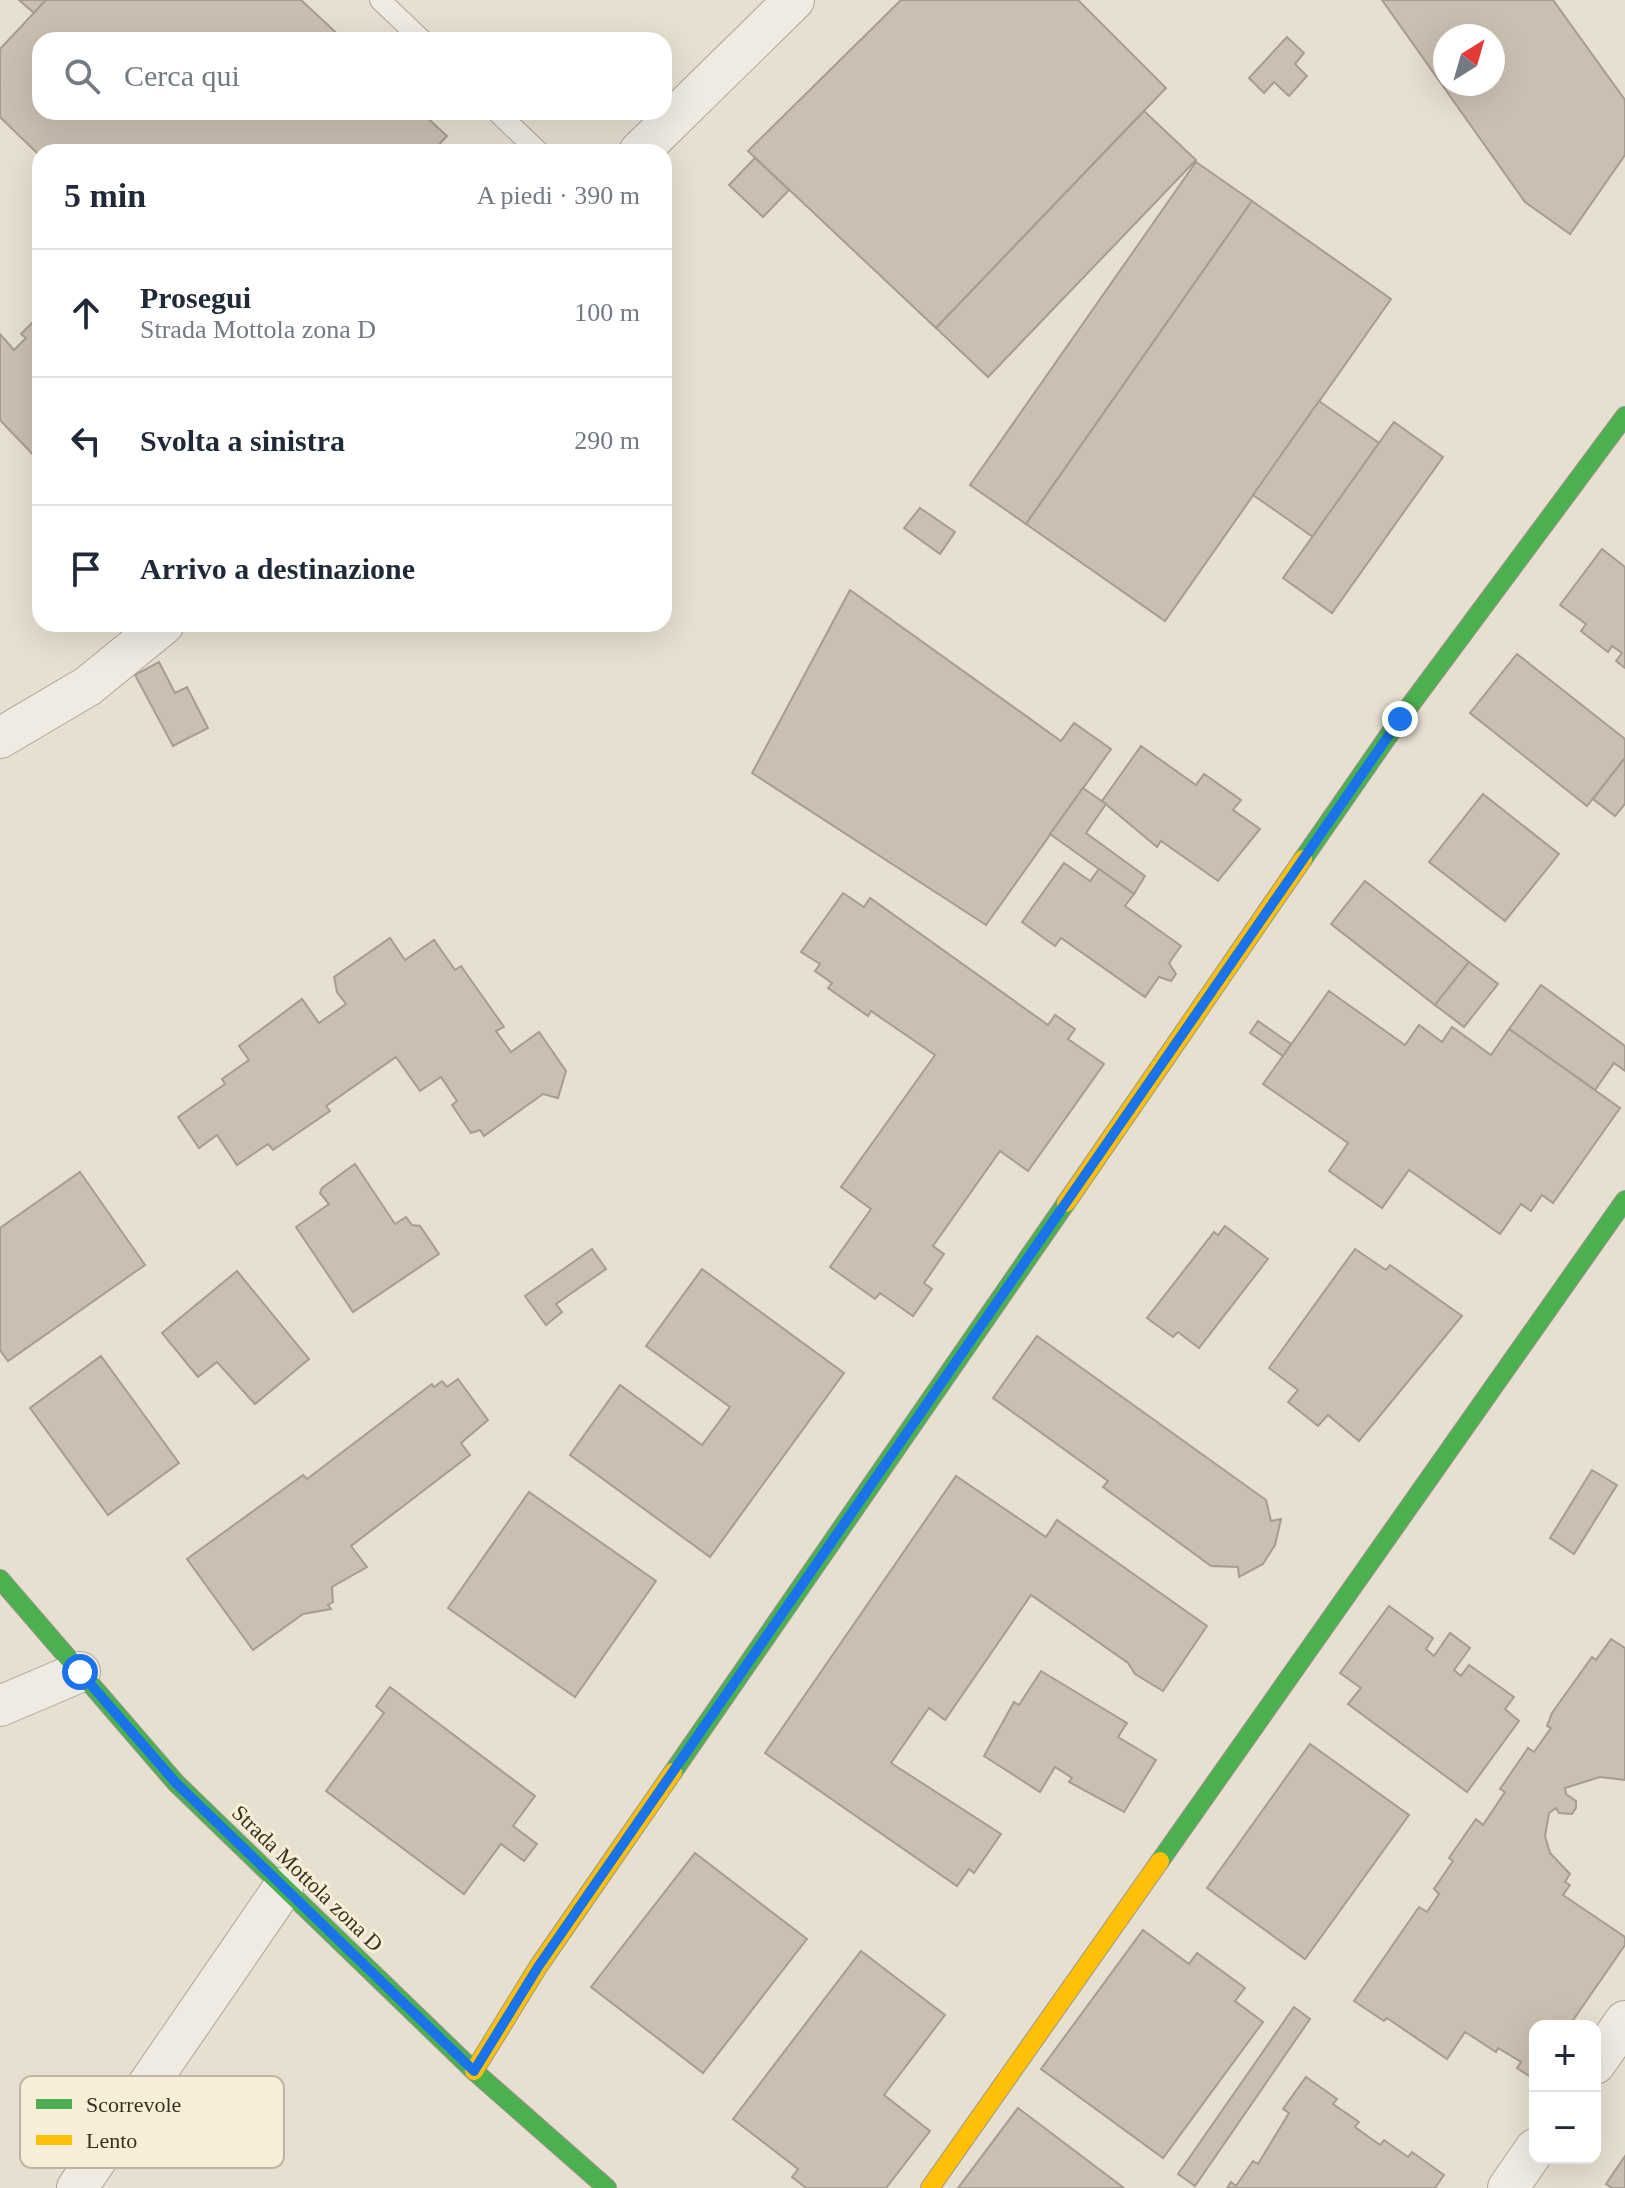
<!DOCTYPE html>
<html lang="it">
<meta charset="utf-8">
<style>
:root{--surface:#fff;--page:#f6f6f7;--text:#1f2937;--muted:#747a83;--line:#e0e1e3}
body{margin:0;font-family:"Times New Roman",serif;background:var(--page);color:var(--text)}
.controls{position:absolute;right:24px;bottom:24px;display:grid;overflow:hidden;border-radius:16px;box-shadow:0 8px 32px #0002}
.controls button{width:72px;height:72px;display:grid;place-items:center;padding:0;border:0;border-bottom:2px solid var(--line);background:var(--surface);color:var(--text);font:40px sans-serif}
.compass{position:absolute;left:1433px;top:24px;width:72px;height:72px;border-radius:50%;background:var(--surface);box-shadow:0 8px 32px #0002;rotate:37deg}
.stop{position:absolute;width:24px;height:24px;margin:-18px;border:6px solid #1a73e8;border-radius:50%;background:#fff}
.stop.end{background:#1a73e8;border-color:#fff;box-shadow:0 2px 8px #0008}
.list{margin:0;padding:0;list-style:none}
h2{display:flex;justify-content:space-between;align-items:center;height:104px;margin:0;padding:0 32px;font-size:34px}
h2 small{font-size:26px;font-weight:400;color:var(--muted)}
.list li{display:grid;grid-template-columns:52px 1fr auto;gap:24px;align-items:center;box-sizing:border-box;height:128px;padding:0 32px;border-top:2px solid var(--line)}
.list b{display:block;font-size:30px;white-space:nowrap}
.list p{margin:0;font-size:26px;white-space:nowrap;color:var(--muted)}
.list em{font-size:26px;font-style:normal;color:var(--muted)}
.icon{flex:none;width:44px;height:44px;fill:none;stroke:currentColor;stroke-width:2;stroke-linecap:round;stroke-linejoin:round}
.map{position:relative;flex:none;width:1625px;height:2188px;overflow:hidden}
.search{position:absolute;background:var(--surface);box-shadow:0 8px 32px #0002;left:32px;top:32px;width:640px;height:88px;display:flex;align-items:center;gap:20px;box-sizing:border-box;padding:0 28px;border-radius:24px;color:var(--muted);font-size:30px}
.panel{position:absolute;background:var(--surface);box-shadow:0 8px 32px #0002;left:32px;top:144px;width:640px;height:488px;border-radius:24px}
.map>svg:first-child{display:block}
</style>
<div class="map">
<svg width="1625" height="2188" viewBox="0 0 1625 2188">
<rect width="100%" height="100%" fill="#e7e0d1"/>
<g fill="#cbbfb2" stroke="#a89c90" stroke-width="2" fill-rule="evenodd">
<path d="M19 0H46L34 13Z"/>
<path d="M46 0H301L344 40H40V112H421L447 136 432 152H40V156L0 117V49Z"/>
<path d="M901 0H1078L1166 88 936 328 748 151Z"/>
<path d="M1382 0H1553L1625 100V155L1570 234 1525 202ZM1445 36H1493V84H1445Z"/>
<path d="M1287 37 1304 53 1295 64 1307 76 1289 96 1274 82 1264 93 1249 78Z"/>
<path d="M1144 111 1196 160 988 377 936 328Z"/>
<path d="M755 158 789 190 763 217 729 185Z"/>
<path d="M1196 162 1252 201 1026 524 970 485Z"/>
<path d="M1252 201 1391 299 1165 621 1026 524Z"/>
<path d="M40 315V462L0 420V334L14 350 26 338 21 334Z"/>
<path d="M1319 401 1379 443 1313 537 1253 495Z"/>
<path d="M1394 422 1443 457 1332 613 1283 578Z"/>
<path d="M920 508 955 532 940 554 904 528Z"/>
<path d="M1602 549 1625 567V668L1616 661 1622 653 1612 646 1608 652 1581 631 1586 624 1560 605Z"/>
<path d="M850 590 1061 741 1074 723 1111 749 986 925 752 773Z"/>
<path d="M1517 654 1625 739V758L1587 806 1470 713Z"/>
<path d="M159 662 175 693 187 687 208 728 173 746 135 675Z"/>
<path d="M1141 746 1196 785 1204 774 1241 800 1233 810 1260 829 1218 881 1161 841 1157 847 1102 801Z"/>
<path d="M1625 758V804L1615 816 1593 799Z"/>
<path d="M1083 788 1106 804 1086 833 1145 876 1134 894 1050 834Z"/>
<path d="M1483 794 1559 854 1505 921 1429 862Z"/>
<path d="M1064 863 1090 881 1099 869 1134 894 1125 906 1181 946 1169 963 1176 974 1171 981 1159 977 1145 997 1061 938 1055 946 1022 922Z"/>
<path d="M1365 881 1469 962 1435 1005 1331 924Z"/>
<path d="M843 893 864 907 870 898 1048 1025 1055 1015 1075 1029 1068 1039 1104 1064 1028 1171 1000 1151 933 1246 944 1254 924 1283 932 1289 913 1316 880 1293 875 1299 830 1267 871 1209 841 1187 935 1055 871 1011 868 1016 828 988 832 983 815 971 820 964 801 952Z"/>
<path d="M390 938 405 960 434 940 455 970 461 966 504 1027 496 1031 511 1052 539 1032 566 1071 558 1098 543 1094 484 1136 480 1130 471 1133 452 1105 457 1101 441 1077 420 1091 396 1057 326 1106 330 1111 273 1150 268 1144 237 1165 217 1135 199 1148 178 1117 225 1084 222 1079 249 1060 239 1046 302 999 319 1023 346 1004 337 992 334 977Z"/>
<path d="M1469 962 1498 984 1464 1027 1435 1005Z"/>
<path d="M1541 985 1625 1046V1071L1614 1063 1595 1090 1509 1029Z"/>
<path d="M1329 991 1405 1045 1419 1025 1442 1042 1452 1027 1491 1055 1509 1029 1620 1108 1553 1203 1542 1195 1531 1211 1521 1204 1500 1234 1409 1170 1382 1208 1329 1171 1348 1143 1263 1084Z"/>
<path d="M1258 1021 1291 1044 1283 1056 1250 1033Z"/>
<path d="M355 1164 395 1224 406 1217 412 1225 420 1226 439 1254 353 1312 296 1227 329 1204 320 1193 322 1188Z"/>
<path d="M80 1172 145 1265 8 1361 0 1350V1228Z"/>
<path d="M1225 1226 1268 1259 1199 1348 1178 1332 1173 1337 1147 1318 1214 1232 1218 1235Z"/>
<path d="M592 1249 606 1269 556 1304 562 1312 546 1325 525 1296Z"/>
<path d="M1355 1249 1386 1270 1390 1265 1462 1316 1359 1441 1328 1415 1318 1426 1288 1402 1298 1390 1269 1368Z"/>
<path d="M702 1269 844 1373 710 1557 570 1455 620 1385 702 1445 730 1407 646 1346Z"/>
<path d="M237 1271 309 1359 255 1404 217 1362 198 1377 162 1333Z"/>
<path d="M1037 1336 1266 1500 1271 1521 1281 1519 1275 1545 1263 1564 1239 1577 1238 1567 1211 1566 1103 1487 1108 1481 993 1398Z"/>
<path d="M101 1356 179 1463 108 1515 30 1408Z"/>
<path d="M458 1379 488 1420 461 1443 470 1455 351 1546 367 1567 332 1587 333 1602 328 1605 331 1609 303 1614 253 1650 187 1559 303 1475 307 1479 432 1384 434 1387 442 1381 447 1387Z"/>
<path d="M1592 1470 1617 1485 1574 1554 1550 1538Z"/>
<path d="M956 1476 1046 1537 1057 1520 1207 1626 1163 1691 1135 1674 1128 1663 1031 1595 945 1720 929 1708 891 1763 1001 1834 974 1873 969 1869 957 1886 765 1753Z"/>
<path d="M529 1492 656 1581 575 1697 448 1608Z"/>
<path d="M1389 1606 1433 1638 1426 1649 1434 1656 1450 1633 1470 1648 1454 1670 1461 1676 1469 1665 1514 1697 1505 1709 1519 1721 1467 1792 1348 1704 1361 1688 1340 1673Z"/>
<path d="M1611 1639 1625 1648V1780L1600 1777 1565 1788 1566 1794 1576 1801V1808L1572 1814 1559 1813 1556 1808 1549 1813 1545 1836 1550 1853 1570 1874 1565 1882 1570 1885 1563 1895 1625 1937V1945L1569 2026H1535V2080L1517 2068 1521 2062 1498 2048 1496 2052 1465 2032 1447 2059 1387 2018 1384 2021 1354 2001 1419 1907 1427 1912 1439 1894 1434 1889 1453 1861 1449 1858 1476 1819 1483 1825 1505 1792 1500 1789 1528 1748 1534 1752 1551 1728 1547 1726 1552 1713 1592 1657 1596 1660Z"/>
<path d="M1041 1671 1127 1723 1118 1737 1156 1760 1124 1812 1069 1782 1072 1778 1055 1767 1040 1792 984 1756 1014 1702 1019 1705Z"/>
<path d="M390 1687 535 1796 513 1826 537 1844 524 1861 501 1844 464 1894 326 1791 384 1713 376 1706Z"/>
<path d="M1310 1744 1409 1815 1305 1959 1207 1888Z"/>
<path d="M695 1853 807 1939 703 2073 591 1987Z"/>
<path d="M1143 1930 1189 1964 1197 1953 1245 1988 1235 2001 1263 2022 1163 2158 1041 2069Z"/>
<path d="M861 1951 945 2015 884 2095 930 2131 886 2188H806L792 2177 798 2169 733 2119Z"/>
<path d="M1294 2007 1310 2019 1195 2186 1178 2174Z"/>
<path d="M1306 2077 1337 2099 1333 2104 1359 2122 1355 2127 1380 2145 1384 2140 1408 2157 1412 2152 1444 2175 1435 2188H1227L1231 2182 1236 2186 1253 2161 1258 2164 1289 2113 1283 2109Z"/>
<path d="M1018 2108 1124 2188H958Z"/>
<path d="M1625 2156V2188H1612L1606 2184Z"/>
</g>
<g fill="none" stroke-linecap="round" stroke-linejoin="round">
<defs>
<g id="lane">
<path d="M380 0 422 40"/>
<path d="M497 112 539 152"/>
</g>
<g id="street">
<path d="M639 152 794 0"/>
<path d="M0 738 88 686 164 624"/>
<path d="M0 1706 80 1672"/>
<path d="M1595 2064 1625 2021"/>
<path d="M77 2188 283 1888"/>
<path d="M1508 2188 1535 2149"/>
</g>
<g id="fast">
<path d="M1303 859 1400 719 1625 416"/>
<path d="M0 1579 176 1783 474 2071 607 2188"/>
<path d="M673 1772 1066 1203"/>
<path d="M1160 1861 1625 1200"/>
</g>
<g id="slow">
<path d="M1066 1203 1303 859"/>
<path d="M474 2071 538 1967 673 1772"/>
<path d="M930 2188 1160 1861"/>
</g>
</defs>
<use href="#lane" stroke="#ada599" stroke-width="22"/>
<use href="#street" stroke="#ada599" stroke-width="42"/>
<use href="#fast" stroke="#9c958a" stroke-width="20"/>
<use href="#slow" stroke="#9c958a" stroke-width="20"/>
<use href="#lane" stroke="#efebe3" stroke-width="20"/>
<use href="#street" stroke="#efebe3" stroke-width="40"/>
<use href="#fast" stroke="#4caf50" stroke-width="18"/>
<use href="#slow" stroke="#ffc107" stroke-width="18"/>
</g>
<g fill="none" stroke-linecap="round" stroke-linejoin="round">
<path stroke="#1a73e8" stroke-width="10" d="M80 1672 176 1783 474 2071 538 1967 1400 719"/>
</g>
<g text-anchor="middle" stroke-width="6" stroke-linejoin="round" paint-order="stroke">
<g font-size="22" fill="#3d2e20" stroke="#f7eed8">
<text transform="translate(308 1878) rotate(44)" y="8">Strada Mottola zona D</text>
</g>
</g>
<rect x="20" y="2076" width="264" height="92" rx="12" fill="#f7eed8" stroke="#bfb4a1" stroke-width="2"/>
<rect x="36" y="2099" width="36" height="10" fill="#4caf50"/>
<rect x="36" y="2135" width="36" height="10" fill="#ffc107"/>
<g font-size="22" fill="#3d2e20">
<text x="86" y="2112">Scorrevole</text>
<text x="86" y="2148">Lento</text>
</g>
</svg>
<div class="controls">
<button>+</button>
<button>−</button>
</div>
<svg class="compass" viewBox="-18 -18 36 36"><path d="M0-13l5 13h-10z" fill="#e53935"/><path d="M0 13l5-13h-10z" fill="#747a83"/></svg>
<div class="stop" style="left:80px;top:1672px"></div>
<div class="stop end" style="left:1400px;top:719px"></div>
<div class="search"><svg class="icon" aria-label="search" viewBox="0 0 24 24"><circle cx="10" cy="10" r="6"/><path d="M15 15l6 6"/></svg>Cerca qui</div>
<section class="panel">
<h2>5 min<small>A piedi · 390 m</small></h2>
<ul class="list">
<li><svg class="icon" aria-label="ahead" viewBox="0 0 24 24"><path d="M12 20V5M6 11l6-6 6 6"/></svg><div><b>Prosegui</b><p>Strada Mottola zona D</p></div><em>100 m</em></li>
<li><svg class="icon" aria-label="left" viewBox="0 0 24 24"><path d="M17 20v-9H6M10 6l-5 5 5 5"/></svg><div><b>Svolta a sinistra</b></div><em>290 m</em></li>
<li><svg class="icon" aria-label="arrive" viewBox="0 0 24 24"><path d="M6 21V4h12l-3 4 3 4H6"/></svg><div><b>Arrivo a destinazione</b></div></li>
</ul>
</section>
</div>
